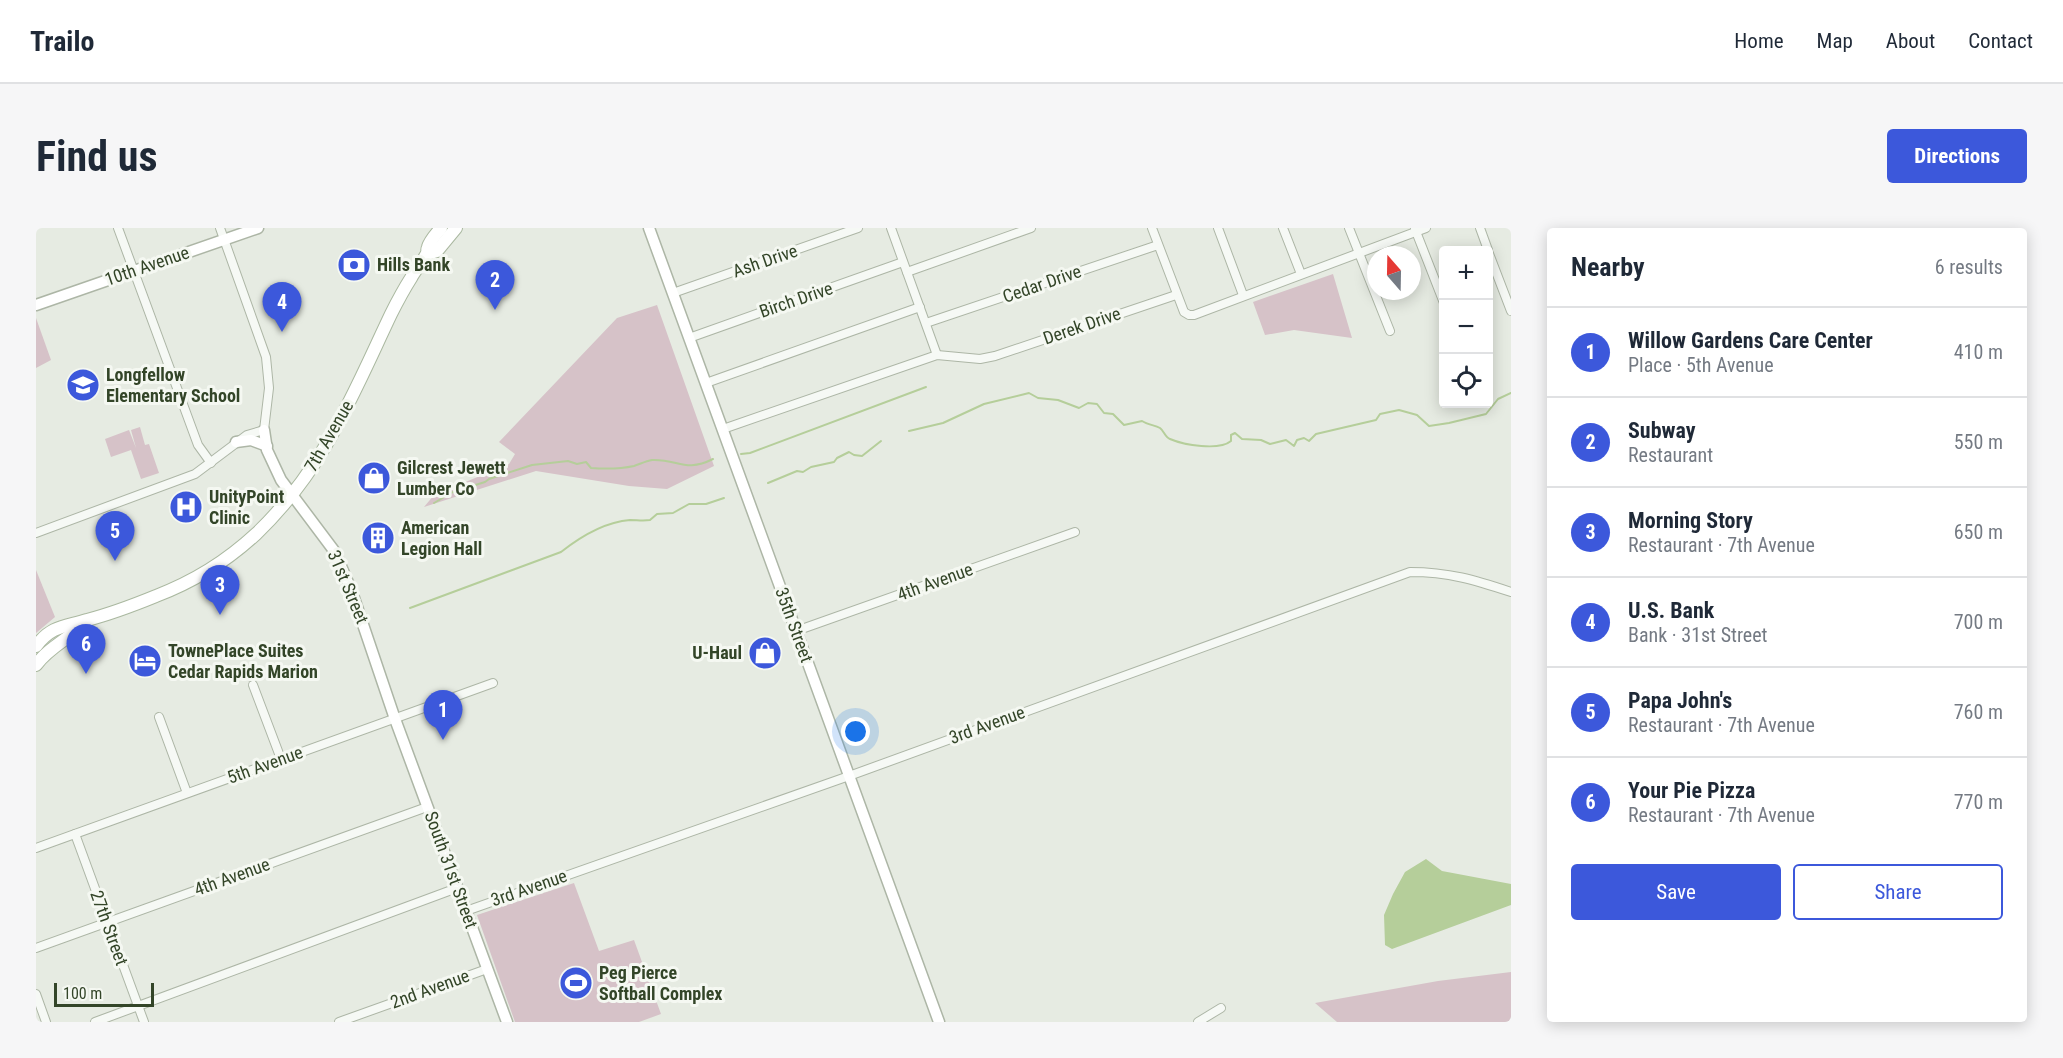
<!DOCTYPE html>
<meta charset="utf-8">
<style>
:root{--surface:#fff;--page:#f6f6f7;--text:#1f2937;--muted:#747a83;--line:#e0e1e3;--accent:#3c58db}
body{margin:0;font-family:"Roboto Condensed",sans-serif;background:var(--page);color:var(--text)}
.controls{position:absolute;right:18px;top:18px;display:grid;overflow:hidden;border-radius:6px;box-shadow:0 3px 15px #0003}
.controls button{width:54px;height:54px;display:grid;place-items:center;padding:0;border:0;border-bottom:2px solid var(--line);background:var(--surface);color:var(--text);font:30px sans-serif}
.compass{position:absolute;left:1331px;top:18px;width:54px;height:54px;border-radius:50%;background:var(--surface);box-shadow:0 3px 15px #0003;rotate:340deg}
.scale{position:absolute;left:18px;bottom:15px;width:100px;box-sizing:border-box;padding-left:6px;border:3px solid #334528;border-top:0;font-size:16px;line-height:21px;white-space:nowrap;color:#334528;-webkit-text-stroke:4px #f5f8f2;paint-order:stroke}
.you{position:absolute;left:820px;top:504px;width:21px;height:21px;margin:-15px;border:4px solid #fff;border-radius:50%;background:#1a73e8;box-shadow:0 0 0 9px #1a73e833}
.badge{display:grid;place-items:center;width:39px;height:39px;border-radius:50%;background:var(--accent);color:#fff;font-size:20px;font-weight:700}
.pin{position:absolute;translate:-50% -50px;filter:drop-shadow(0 2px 3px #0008)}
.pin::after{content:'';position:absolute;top:32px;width:21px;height:18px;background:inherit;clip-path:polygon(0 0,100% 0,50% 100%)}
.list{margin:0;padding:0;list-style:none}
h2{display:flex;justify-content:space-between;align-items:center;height:78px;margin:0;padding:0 24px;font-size:26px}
h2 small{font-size:20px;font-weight:400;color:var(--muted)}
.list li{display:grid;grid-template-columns:39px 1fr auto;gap:18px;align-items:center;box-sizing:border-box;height:90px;padding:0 24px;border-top:2px solid var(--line)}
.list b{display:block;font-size:22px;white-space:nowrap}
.list p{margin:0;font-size:20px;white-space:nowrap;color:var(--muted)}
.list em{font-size:20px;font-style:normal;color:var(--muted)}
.actions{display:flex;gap:12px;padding:18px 24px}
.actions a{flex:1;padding:14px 0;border:2px solid var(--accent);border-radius:6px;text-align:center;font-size:21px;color:var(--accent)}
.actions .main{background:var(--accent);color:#fff}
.icon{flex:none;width:33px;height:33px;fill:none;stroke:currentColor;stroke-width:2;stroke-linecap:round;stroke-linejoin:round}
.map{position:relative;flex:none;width:1475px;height:794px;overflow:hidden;border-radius:6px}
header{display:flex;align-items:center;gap:36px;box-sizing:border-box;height:84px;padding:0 30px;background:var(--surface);border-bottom:2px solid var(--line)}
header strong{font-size:28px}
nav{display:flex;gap:33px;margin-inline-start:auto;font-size:21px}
.intro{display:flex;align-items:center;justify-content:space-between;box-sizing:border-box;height:144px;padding:0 36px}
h1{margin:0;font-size:42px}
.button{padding:15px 27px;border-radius:6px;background:var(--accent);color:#fff;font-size:21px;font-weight:700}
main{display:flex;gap:36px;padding:0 36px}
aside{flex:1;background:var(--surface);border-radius:6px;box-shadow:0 3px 15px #0003}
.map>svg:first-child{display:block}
</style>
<header>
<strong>Trailo</strong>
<nav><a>Home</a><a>Map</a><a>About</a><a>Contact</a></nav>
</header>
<div class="intro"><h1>Find us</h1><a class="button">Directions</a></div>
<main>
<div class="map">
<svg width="1475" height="794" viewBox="0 0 1475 794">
<rect width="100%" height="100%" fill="#e6ebe2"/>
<g fill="#d6c2c8">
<path d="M1297 46 1316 110 1258 102 1229 107 1217 74Z"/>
<path d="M621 77 678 238 631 261 593 258 500 243 388 279 398 267 473 236 479 226 463 214 581 90Z"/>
<path d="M0 90 15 132 0 140Z"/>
<path d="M104 199 109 217 113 216 123 245 105 251 95 222 75 229 69 211 93 202 100 220 95 202Z"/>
<path d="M0 342 19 389 0 405Z"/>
<path d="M538 655 563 723 598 712 625 786 603 794H479L441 687Z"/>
<path d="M1475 744V794H1301L1279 775 1402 753Z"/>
</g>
<path fill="#b5ce9a" d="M1390 631 1406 643 1475 656V677L1356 721 1349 717 1348 687 1357 666 1369 644Z"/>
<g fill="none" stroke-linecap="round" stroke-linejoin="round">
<g stroke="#b5ce9a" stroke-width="2">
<path d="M873 203 907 195 948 176 993 165 1002 170 1022 172 1043 180 1052 175 1061 176 1068 185 1077 186 1088 197 1106 193C1112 197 1119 197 1124 200 1128 203 1129 209 1134 211 1148 217 1183 223 1195 213V207L1199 205 1206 211 1225 212 1234 216 1250 212 1258 218 1261 212 1268 210 1273 213 1280 206 1340 192 1344 186 1363 182 1381 187 1393 198 1413 195 1450 186 1462 171 1475 165"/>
<path d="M705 226 714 225 890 159"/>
<path d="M732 255 761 243 767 244 775 239 798 234 801 230 813 224 818 227 826 228 845 213"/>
<path d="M398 275 417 264 449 254 453 251 496 237 532 233 541 236 550 234 555 240C569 241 584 241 598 238 604 236 610 233 616 232 643 231 649 245 677 231"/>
<path d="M374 380 525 324C544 309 569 294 594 292 601 292 607 293 614 292L621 286 637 285 653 276H670L688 270"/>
</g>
<defs>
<g id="street">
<path d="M82 0 162 217 175 235"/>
<path d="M855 0 901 127"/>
<path d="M1116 0 1148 84 1153 87H1158L1390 0"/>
<path d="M1182 0 1207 67"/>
<path d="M1247 0 1265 46"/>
<path d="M1313 0 1354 103"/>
<path d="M1444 0 1452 22"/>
<path d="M1379 1 1408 75"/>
<path d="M1452 23 1475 83"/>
<path d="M871 44 995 0"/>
<path d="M637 65 822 0"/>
<path d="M890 95 1122 17"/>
<path d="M653 110 867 34"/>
<path d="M670 155 884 79"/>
<path d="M687 201 901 127 944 131 959 128 1140 67"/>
<path d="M0 305 159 246 211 207 228 202 233 160 230 129 184 0"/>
<path d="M760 403 1039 304"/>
<path d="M217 457 245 531"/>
<path d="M123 489 151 565"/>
<path d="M39 606 108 794"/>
<path d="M0 620 457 455"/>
<path d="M430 683 813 548 1374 344C1413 344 1439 352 1475 364"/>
<path d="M0 720 391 579"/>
<path d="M0 766 10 794"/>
<path d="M59 794 421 660"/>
<path d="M303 794 451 741"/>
<path d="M1162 794 1185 780"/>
</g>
<g id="secondary">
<path d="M613 0 903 794"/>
<path d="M0 77 222 0"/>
<path d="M228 202 231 222 245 252 299 324 316 364 359 491 471 794"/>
<path d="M200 214 215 212 231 218"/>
</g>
<g id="primary">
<path d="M391 26 401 23 420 0"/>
<path d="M0 418C16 397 29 399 51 392 74 386 98 377 120 368 157 354 192 332 220 306 288 241 316 168 355 86 361 74 368 61 375 50 379 42 386 35 390 27 393 22 390 24 392 19 394 12 401 5 405 0"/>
<path d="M0 437C14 418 35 410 51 393"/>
</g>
</defs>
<use href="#street" stroke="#adb6a6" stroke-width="10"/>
<use href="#secondary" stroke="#adb6a6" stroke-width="13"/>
<use href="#primary" stroke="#aab8a0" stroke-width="14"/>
<use href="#street" stroke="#f6f9f5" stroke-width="8"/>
<use href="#secondary" stroke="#fff" stroke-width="10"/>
<use href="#primary" stroke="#fff" stroke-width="12"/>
</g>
<defs>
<symbol id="bank-disc" viewBox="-11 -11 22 22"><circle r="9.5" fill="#3c58db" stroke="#f5f8f2"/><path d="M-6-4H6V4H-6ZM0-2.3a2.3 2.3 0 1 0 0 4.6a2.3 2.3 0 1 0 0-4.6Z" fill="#fff"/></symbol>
<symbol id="school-disc" viewBox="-11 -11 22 22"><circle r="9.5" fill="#3c58db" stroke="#f5f8f2"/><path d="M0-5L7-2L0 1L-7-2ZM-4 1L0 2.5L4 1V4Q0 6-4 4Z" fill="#fff"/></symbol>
<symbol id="shop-disc" viewBox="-11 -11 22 22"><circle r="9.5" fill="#3c58db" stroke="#f5f8f2"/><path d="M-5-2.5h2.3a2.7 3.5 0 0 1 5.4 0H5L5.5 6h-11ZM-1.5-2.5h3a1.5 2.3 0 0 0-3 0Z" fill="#fff"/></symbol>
<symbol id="hospital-disc" viewBox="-11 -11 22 22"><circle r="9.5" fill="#3c58db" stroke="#f5f8f2"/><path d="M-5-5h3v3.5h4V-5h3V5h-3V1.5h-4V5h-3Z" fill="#fff"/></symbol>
<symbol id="building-disc" viewBox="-11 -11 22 22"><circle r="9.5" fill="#3c58db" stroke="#f5f8f2"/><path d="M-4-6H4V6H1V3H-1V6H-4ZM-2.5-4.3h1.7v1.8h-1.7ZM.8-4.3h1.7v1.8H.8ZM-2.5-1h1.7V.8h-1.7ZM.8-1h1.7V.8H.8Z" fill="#fff"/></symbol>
<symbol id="hotel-disc" viewBox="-11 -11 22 22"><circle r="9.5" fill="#3c58db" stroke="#f5f8f2"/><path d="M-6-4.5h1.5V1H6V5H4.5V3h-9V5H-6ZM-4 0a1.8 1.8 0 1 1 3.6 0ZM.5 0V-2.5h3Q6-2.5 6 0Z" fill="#fff"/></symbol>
<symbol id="stadium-disc" viewBox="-11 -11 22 22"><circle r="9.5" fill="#3c58db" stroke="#f5f8f2"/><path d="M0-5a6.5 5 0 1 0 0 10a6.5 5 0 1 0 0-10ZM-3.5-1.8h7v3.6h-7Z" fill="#fff"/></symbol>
</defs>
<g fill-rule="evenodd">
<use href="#bank-disc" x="299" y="18" width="38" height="38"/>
<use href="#school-disc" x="28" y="138" width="38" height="38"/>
<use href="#shop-disc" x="319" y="231" width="38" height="38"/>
<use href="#hospital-disc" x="131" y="260" width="38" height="38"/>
<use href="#building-disc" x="323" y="291" width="38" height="38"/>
<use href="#shop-disc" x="710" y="406" width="38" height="38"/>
<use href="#hotel-disc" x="90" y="414" width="38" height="38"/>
<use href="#stadium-disc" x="521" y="736" width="38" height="38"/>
</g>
<g text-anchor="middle" stroke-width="6" stroke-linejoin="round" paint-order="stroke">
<g font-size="18" fill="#334528" stroke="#f5f8f2">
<text transform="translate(729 33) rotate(-19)" y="6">Ash Drive</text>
<text transform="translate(111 38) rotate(-19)" y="6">10th Avenue</text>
<text transform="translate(1006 56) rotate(-19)" y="6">Cedar Drive</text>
<text transform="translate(760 72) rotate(-19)" y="6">Birch Drive</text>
<text transform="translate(1046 98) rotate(-19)" y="6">Derek Drive</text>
<text transform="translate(293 208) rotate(-60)" y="6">7th Avenue</text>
<text transform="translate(899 354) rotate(-20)" y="6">4th Avenue</text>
<text transform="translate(312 359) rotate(67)" y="6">31st Street</text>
<text transform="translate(758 397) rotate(70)" y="6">35th Street</text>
<text transform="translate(951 497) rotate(-20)" y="6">3rd Avenue</text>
<text transform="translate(229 537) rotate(-20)" y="6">5th Avenue</text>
<text transform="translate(415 642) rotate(70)" y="6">South 31st Street</text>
<text transform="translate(196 649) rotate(-20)" y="6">4th Avenue</text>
<text transform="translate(493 660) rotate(-19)" y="6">3rd Avenue</text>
<text transform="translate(73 700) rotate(70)" y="6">27th Street</text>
<text transform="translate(394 761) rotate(-20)" y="6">2nd Avenue</text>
</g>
<g font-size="18" font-weight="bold" fill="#334528" stroke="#f5f8f2" text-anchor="start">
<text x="341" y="43">Hills Bank</text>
<text x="70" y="153">Longfellow<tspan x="70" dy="21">Elementary School</tspan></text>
<text x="361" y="246">Gilcrest Jewett<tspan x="361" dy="21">Lumber Co</tspan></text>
<text x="173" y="275">UnityPoint<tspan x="173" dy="21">Clinic</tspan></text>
<text x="365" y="306">American<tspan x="365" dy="21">Legion Hall</tspan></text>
<text x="132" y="429">TownePlace Suites<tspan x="132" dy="21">Cedar Rapids Marion</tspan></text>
<text x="706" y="431" text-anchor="end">U-Haul</text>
<text x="563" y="751">Peg Pierce<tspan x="563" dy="21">Softball Complex</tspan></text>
</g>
</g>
</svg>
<div class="controls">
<button>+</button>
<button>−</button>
<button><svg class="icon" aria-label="locate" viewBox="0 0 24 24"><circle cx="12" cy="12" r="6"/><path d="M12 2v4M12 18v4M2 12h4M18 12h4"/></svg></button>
</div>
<svg class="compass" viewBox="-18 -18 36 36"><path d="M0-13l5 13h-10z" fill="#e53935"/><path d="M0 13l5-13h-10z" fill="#747a83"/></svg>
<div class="scale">100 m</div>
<div class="you"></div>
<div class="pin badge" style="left:407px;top:512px">1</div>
<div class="pin badge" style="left:459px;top:82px">2</div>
<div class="pin badge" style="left:184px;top:387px">3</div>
<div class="pin badge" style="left:246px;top:104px">4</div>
<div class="pin badge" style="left:79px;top:333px">5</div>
<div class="pin badge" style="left:50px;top:446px">6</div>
</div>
<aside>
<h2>Nearby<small>6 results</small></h2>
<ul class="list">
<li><span class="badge">1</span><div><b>Willow Gardens Care Center</b><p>Place · 5th Avenue</p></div><em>410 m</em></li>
<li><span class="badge">2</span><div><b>Subway</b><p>Restaurant</p></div><em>550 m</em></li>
<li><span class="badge">3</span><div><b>Morning Story</b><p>Restaurant · 7th Avenue</p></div><em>650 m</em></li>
<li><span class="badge">4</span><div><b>U.S. Bank</b><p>Bank · 31st Street</p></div><em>700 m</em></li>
<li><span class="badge">5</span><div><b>Papa John's</b><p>Restaurant · 7th Avenue</p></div><em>760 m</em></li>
<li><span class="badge">6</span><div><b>Your Pie Pizza</b><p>Restaurant · 7th Avenue</p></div><em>770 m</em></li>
</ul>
<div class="actions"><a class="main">Save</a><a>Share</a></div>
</aside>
</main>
